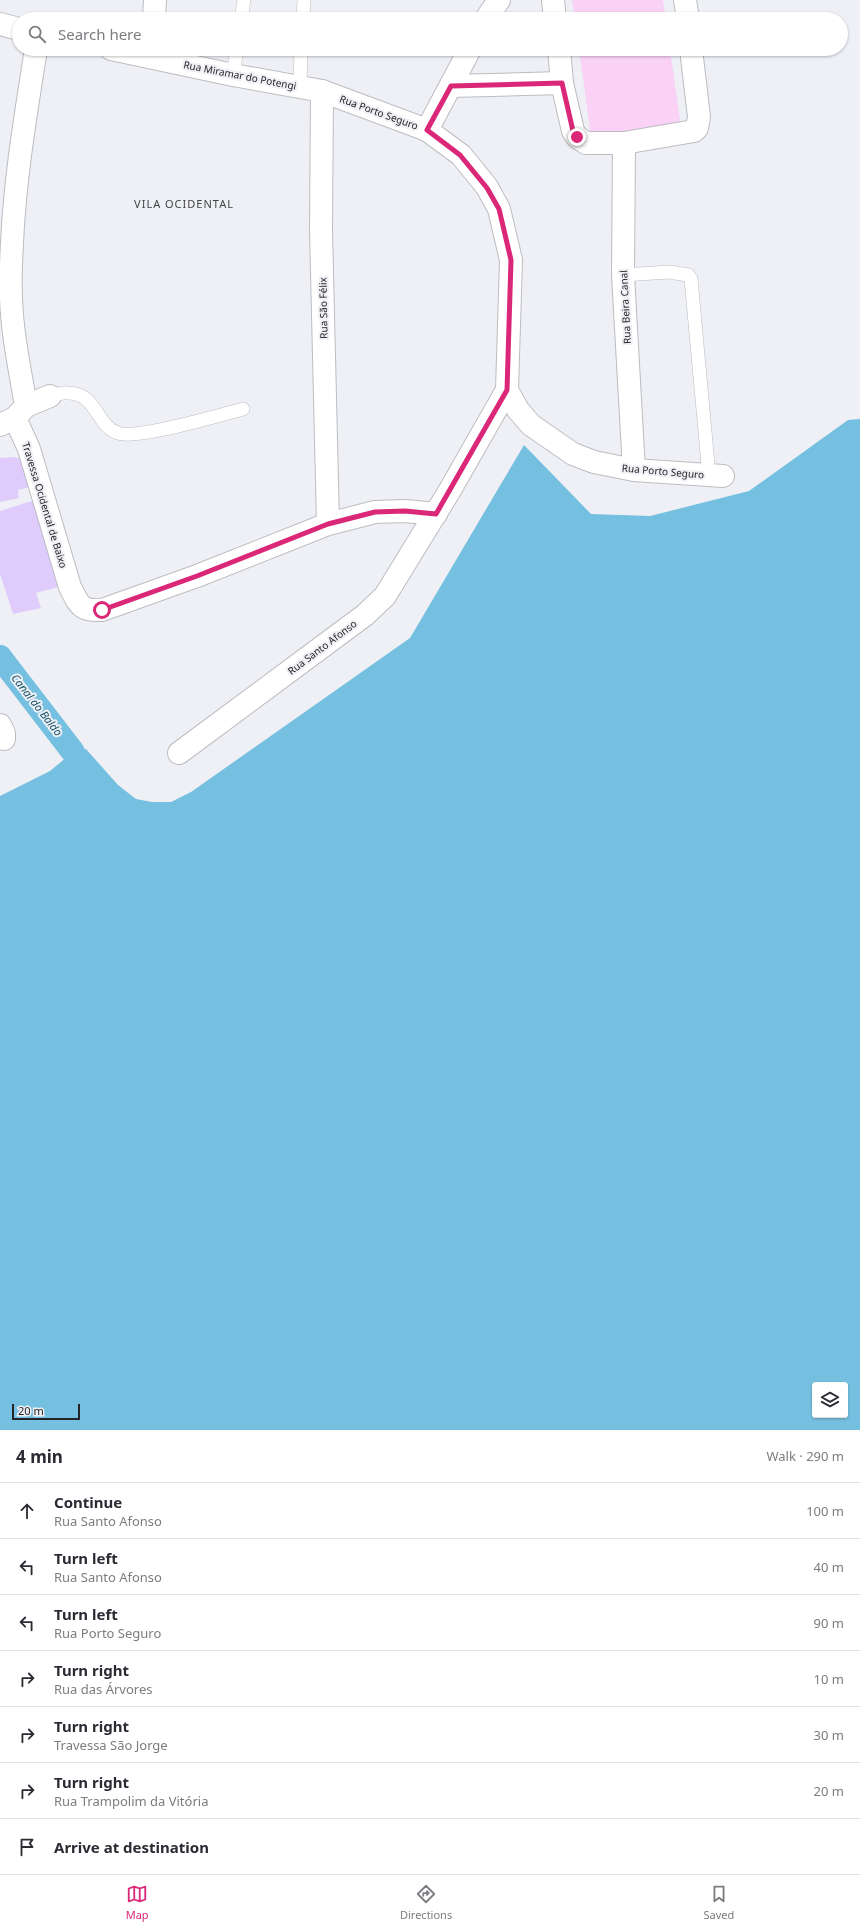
<!DOCTYPE html>
<meta charset="utf-8">
<style>
:root{--surface:#fff;--page:#f7f7f7;--text:#2b2b33;--muted:#7c7c81;--line:#e1e1e2;--accent:#db2777}
body{margin:0;font-family:"Noto Sans",sans-serif;background:var(--page);color:var(--text)}
.controls{position:absolute;right:12px;bottom:12px;display:grid;overflow:hidden;border-radius:4px;box-shadow:0 1px 3px #0004}
.controls button{width:36px;height:36px;display:grid;place-items:center;padding:0;border:0;border-bottom:1px solid var(--line);background:var(--surface);color:var(--text);font:20px sans-serif}
.scale{position:absolute;left:12px;bottom:10px;width:68px;box-sizing:border-box;padding-left:4px;border:2px solid #242426;border-top:0;font-size:11px;line-height:14px;white-space:nowrap;color:#242426;-webkit-text-stroke:3px #eff0f5;paint-order:stroke}
.stop{position:absolute;width:12px;height:12px;margin:-9px;border:3px solid #db2777;border-radius:50%;background:#fff}
.stop.end{background:#db2777;border-color:#fff;box-shadow:0 1px 4px #0008}
.list{margin:0;padding:0;list-style:none}
h2{display:flex;justify-content:space-between;align-items:center;height:52px;margin:0;padding:0 16px;font-size:17px}
h2 small{font-size:13px;font-weight:400;color:var(--muted)}
.list li{display:grid;grid-template-columns:26px 1fr auto;gap:12px;align-items:center;box-sizing:border-box;height:56px;padding:0 16px;border-top:1px solid var(--line)}
.list b{display:block;font-size:15px;white-space:nowrap}
.list p{margin:0;font-size:13px;white-space:nowrap;color:var(--muted)}
.list em{font-size:13px;font-style:normal;color:var(--muted)}
.icon{flex:none;width:22px;height:22px;fill:none;stroke:currentColor;stroke-width:2;stroke-linecap:round;stroke-linejoin:round}
.map{position:relative;flex:none;width:860px;height:1430px;overflow:hidden}
.search{position:absolute;background:var(--surface);box-shadow:0 1px 3px #0004;left:12px;right:12px;top:12px;height:44px;display:flex;align-items:center;gap:10px;box-sizing:border-box;padding:0 14px;border-radius:22px;color:var(--muted);font-size:15px}
.sheet{height:444px;background:var(--surface)}
nav{display:flex;justify-content:space-around;align-items:center;box-sizing:border-box;height:56px;border-top:1px solid var(--line);background:var(--surface);font-size:11px;color:var(--muted)}
nav a{display:grid;justify-items:center;gap:2px}
nav .on{color:var(--accent)}
.map>svg:first-child{display:block}
</style>
<div class="map">
<svg width="860" height="1430" viewBox="0 0 860 1430">
<rect width="100%" height="100%" fill="#eff0f5"/>
<g fill="#fad2f6">
<path d="M572 0H663L666 19H575Z"/>
<path d="M579 49H670L681 126 591 137Z"/>
</g>
<path fill="#75c0e0" fill-rule="evenodd" d="M860 419V1430H0V796L50 771 73 752 86 749 118 785 136 799 152 802H171L191 792 410 638 524 445 591 514 650 516 749 491 848 420ZM815 1385H845V1415H815Z"/>
<g fill="none" stroke-linecap="round" stroke-linejoin="round">
<path stroke="#75c0e0" stroke-width="24" d="M0 657 73 752"/>
</g>
<g fill="#dfcbfc">
<path d="M14 457 24 459 30 487 18 490 19 498 0 502V458Z"/>
<path d="M35 500 64 581 57 583 58 587 36 593 41 608 13 614 0 574V511Z"/>
</g>
<g fill="none" stroke-linecap="round" stroke-linejoin="round">
<defs>
<g id="service">
<path d="M241 19 244 0"/>
<path d="M303 19 304 0"/>
<path d="M233 75 237 49"/>
<path d="M300 87 301 49"/>
<path d="M623 275 669 272 688 275 691 279 709 475"/>
<path d="M50 396C56 395 63 392 68 393 97 393 96 426 118 433 137 440 219 415 243 409"/>
</g>
<g id="minor">
<path d="M553 0 555 19"/>
<path d="M685 0 688 19"/>
<path d="M154 19 155 0"/>
<path d="M486 19 499 0"/>
<path d="M0 24 19 29"/>
<path d="M111 49 233 75 322 91 427 130 461 155 487 187 499 209 511 260 507 390 518 410 531 425 573 454 594 462 634 470 723 476"/>
<path d="M559 49 562 83 573 131 577 137 586 143H624L694 131 697 128 699 117 691 49"/>
<path d="M451 86 562 83"/>
<path d="M322 91 321 230 328 524"/>
<path d="M427 130 470 49"/>
<path d="M624 143 623 275 634 470"/>
<path d="M26 406 50 396"/>
<path d="M15 418 29 449 70 587C80 606 80 611 102 610L197 576 328 524 375 512 405 511 436 514"/>
<path d="M0 425 15 418 26 406C20 370 12 334 11 297 10 279 11 261 12 243 15 177 26 113 36 49"/>
<path d="M0 725 4 733V739"/>
<path d="M179 753 365 615 385 596 450 490 507 390"/>
</g>
</defs>
<use href="#service" stroke="#bcbdc1" stroke-width="14"/>
<use href="#minor" stroke="#bcbdc1" stroke-width="24"/>
<use href="#service" stroke="#fff" stroke-width="13"/>
<use href="#minor" stroke="#fff" stroke-width="22"/>
</g>
<g fill="none" stroke-linecap="round" stroke-linejoin="round">
<path stroke="#db2777" stroke-width="5" d="M102 610 197 576 328 524 375 512 405 511 436 514 507 390 511 260 499 209 487 188 460 155 427 130 451 86 562 83 573 131 577 137"/>
</g>
<g text-anchor="middle" stroke-width="4" stroke-linejoin="round" paint-order="stroke">
<g font-size="10" fill="#242426" stroke="#eff0f5">
<text transform="translate(240 75) rotate(11)" y="4">Rua Miramar do Potengi</text>
<text transform="translate(379 112) rotate(20)" y="4">Rua Porto Seguro</text>
<text transform="translate(625 307) rotate(-93)" y="4">Rua Beira Canal</text>
<text transform="translate(323 308) rotate(-91)" y="4">Rua São Félix</text>
<text transform="translate(663 471) rotate(5)" y="4">Rua Porto Seguro</text>
<text transform="translate(45 505) rotate(73)" y="4">Travessa Ocidental de Baixo</text>
<text transform="translate(322 647) rotate(-37)" y="4">Rua Santo Afonso</text>
</g>
<g font-size="11" letter-spacing="1" fill="#434447" stroke="#eff0f5">
<text x="184" y="208">VILA OCIDENTAL</text>
</g>
<g font-size="11" font-style="italic" fill="#125167" stroke="#eff0f5">
<text transform="translate(37 705) rotate(52)" y="4">Canal do Baldo</text>
</g>
</g>
</svg>
<div class="controls">
<button><svg class="icon" aria-label="layers" viewBox="0 0 24 24"><path d="M12 4l9 5-9 5-9-5zM3 14l9 5 9-5"/></svg></button>
</div>
<div class="scale">20 m</div>
<div class="stop" style="left:102px;top:610px"></div>
<div class="stop end" style="left:577px;top:137px"></div>
<div class="search"><svg class="icon" aria-label="search" viewBox="0 0 24 24"><circle cx="10" cy="10" r="6"/><path d="M15 15l6 6"/></svg>Search here</div>
</div>
<section class="sheet">
<h2>4 min<small>Walk · 290 m</small></h2>
<ul class="list">
<li><svg class="icon" aria-label="ahead" viewBox="0 0 24 24"><path d="M12 20V5M6 11l6-6 6 6"/></svg><div><b>Continue</b><p>Rua Santo Afonso</p></div><em>100 m</em></li>
<li><svg class="icon" aria-label="left" viewBox="0 0 24 24"><path d="M17 20v-9H6M10 6l-5 5 5 5"/></svg><div><b>Turn left</b><p>Rua Santo Afonso</p></div><em>40 m</em></li>
<li><svg class="icon" aria-label="left" viewBox="0 0 24 24"><path d="M17 20v-9H6M10 6l-5 5 5 5"/></svg><div><b>Turn left</b><p>Rua Porto Seguro</p></div><em>90 m</em></li>
<li><svg class="icon" aria-label="right" viewBox="0 0 24 24"><path d="M7 20v-9h11M14 6l5 5-5 5"/></svg><div><b>Turn right</b><p>Rua das Árvores</p></div><em>10 m</em></li>
<li><svg class="icon" aria-label="right" viewBox="0 0 24 24"><path d="M7 20v-9h11M14 6l5 5-5 5"/></svg><div><b>Turn right</b><p>Travessa São Jorge</p></div><em>30 m</em></li>
<li><svg class="icon" aria-label="right" viewBox="0 0 24 24"><path d="M7 20v-9h11M14 6l5 5-5 5"/></svg><div><b>Turn right</b><p>Rua Trampolim da Vitória</p></div><em>20 m</em></li>
<li><svg class="icon" aria-label="arrive" viewBox="0 0 24 24"><path d="M6 21V4h12l-3 4 3 4H6"/></svg><div><b>Arrive at destination</b></div></li>
</ul>
</section>
<nav>
<a class="on"><svg class="icon" aria-label="map" viewBox="0 0 24 24"><path d="M3 6l6-2 6 2 6-2v14l-6 2-6-2-6 2zM9 4v14M15 6v14"/></svg>Map</a>
<a><svg class="icon" aria-label="directions" viewBox="0 0 24 24"><path d="M12 3l9 9-9 9-9-9zM9 14v-3h6M13 9l2 2-2 2"/></svg>Directions</a>
<a><svg class="icon" aria-label="saved" viewBox="0 0 24 24"><path d="M7 4h10v16l-5-4-5 4z"/></svg>Saved</a>
</nav>
